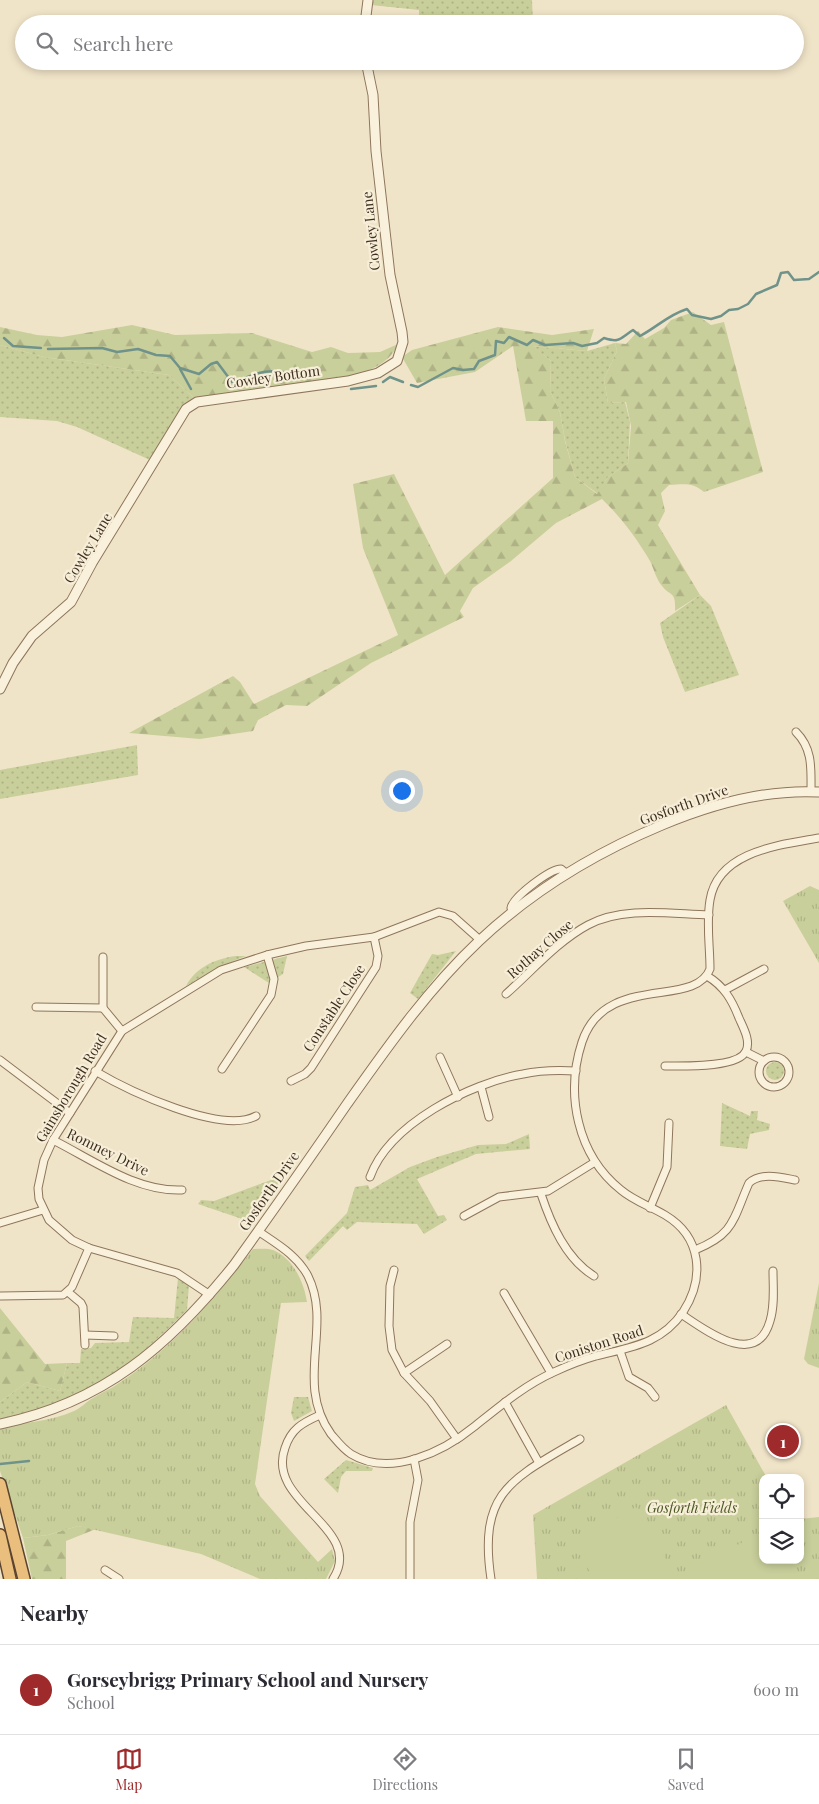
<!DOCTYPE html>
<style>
:root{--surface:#fff;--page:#f2f2f3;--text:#2b2b33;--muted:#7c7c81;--line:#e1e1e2;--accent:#9e2a2b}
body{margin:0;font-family:"Playfair Display",serif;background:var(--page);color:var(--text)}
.controls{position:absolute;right:15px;bottom:15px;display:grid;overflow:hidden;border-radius:10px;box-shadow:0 2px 8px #0003}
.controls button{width:45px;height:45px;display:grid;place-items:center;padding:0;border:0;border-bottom:1px solid var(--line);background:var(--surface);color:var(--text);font:25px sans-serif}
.you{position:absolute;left:401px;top:790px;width:18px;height:18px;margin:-12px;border:4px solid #fff;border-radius:50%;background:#1a73e8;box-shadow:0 0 0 8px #1a73e833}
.badge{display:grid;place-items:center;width:32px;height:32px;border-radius:50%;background:var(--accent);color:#fff;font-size:16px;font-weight:700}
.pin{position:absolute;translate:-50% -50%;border:2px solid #fff;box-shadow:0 1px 5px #0006}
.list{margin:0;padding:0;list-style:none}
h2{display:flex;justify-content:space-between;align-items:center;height:65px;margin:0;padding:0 20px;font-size:21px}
h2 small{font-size:16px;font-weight:400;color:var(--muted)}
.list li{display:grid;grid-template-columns:32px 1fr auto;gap:15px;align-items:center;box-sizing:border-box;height:90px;padding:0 20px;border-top:1px solid var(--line)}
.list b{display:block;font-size:19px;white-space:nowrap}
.list p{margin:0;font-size:16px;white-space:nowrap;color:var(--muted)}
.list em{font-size:16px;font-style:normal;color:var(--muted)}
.icon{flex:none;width:28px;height:28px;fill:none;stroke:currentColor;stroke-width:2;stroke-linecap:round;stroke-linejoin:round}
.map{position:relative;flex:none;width:819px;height:1579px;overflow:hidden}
.search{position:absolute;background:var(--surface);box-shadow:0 2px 8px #0003;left:15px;right:15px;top:15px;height:55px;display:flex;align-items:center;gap:12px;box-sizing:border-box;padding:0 18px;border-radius:28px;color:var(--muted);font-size:19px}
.sheet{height:155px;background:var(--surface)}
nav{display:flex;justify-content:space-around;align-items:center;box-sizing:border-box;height:70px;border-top:1px solid var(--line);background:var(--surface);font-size:14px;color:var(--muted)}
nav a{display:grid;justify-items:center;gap:2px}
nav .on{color:var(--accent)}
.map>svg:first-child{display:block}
</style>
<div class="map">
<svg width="819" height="1579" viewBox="0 0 819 1579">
<defs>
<pattern id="grass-dots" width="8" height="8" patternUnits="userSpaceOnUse" patternTransform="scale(1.25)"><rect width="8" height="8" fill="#c9cf9b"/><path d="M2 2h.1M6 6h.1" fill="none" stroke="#aeb285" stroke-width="1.8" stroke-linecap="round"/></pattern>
<pattern id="forest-firs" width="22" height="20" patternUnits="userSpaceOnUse" patternTransform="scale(1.25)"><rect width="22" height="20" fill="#c9cf9b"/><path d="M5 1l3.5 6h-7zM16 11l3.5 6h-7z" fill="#aeb285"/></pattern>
<pattern id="park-tufts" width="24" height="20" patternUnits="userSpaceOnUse" patternTransform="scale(1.25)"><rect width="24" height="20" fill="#c9cf9b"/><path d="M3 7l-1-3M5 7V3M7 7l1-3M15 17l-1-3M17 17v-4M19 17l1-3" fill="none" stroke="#aeb285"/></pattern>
</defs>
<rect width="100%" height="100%" fill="#f0e4c8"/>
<g fill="url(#grass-dots)">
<path d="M372 0H532L533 24H419V10L371 5Z"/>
<path d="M615 343 617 351 604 379 608 403 625 402 630 422 628 463 608 477 598 494 575 477 565 440 560 412 550 391 551 361 532 346 587 351Z"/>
<path d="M0 345 44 357 169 375 194 398 184 404 150 460 77 427 57 421 0 417Z"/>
<path d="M700 595 711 606 739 675 685 692 663 637 660 623Z"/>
<path d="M137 745 138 775 0 799V770Z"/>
<path d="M456 951 418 999 410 993 432 954 438 955Z"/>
<path d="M236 956H246L226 964 186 986C196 967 215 959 236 956Z"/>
<path d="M287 956 283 974 269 983 244 967Z"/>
<circle cx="775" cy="1071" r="9"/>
<path d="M722 1103 750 1116 751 1111H758L757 1120 770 1124 769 1130 750 1134 747 1149 720 1146Z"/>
<path d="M529 1134 530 1149 476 1154 417 1179 438 1216 444 1215 447 1220 424 1234 417 1224 357 1222 347 1230 343 1226 309 1261 305 1256 347 1213 355 1187 368 1185 370 1190 410 1167 437 1157 478 1145 506 1144Z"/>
<path d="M287 1174 275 1193 267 1192 248 1221 198 1204 201 1200 214 1201Z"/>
<path d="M178 1278 189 1285 187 1310C127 1370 85 1402 0 1419V1402L27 1382 60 1391 67 1363H80L81 1349 91 1348 95 1343 129 1342 133 1317 174 1318Z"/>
<path d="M294 1397H308L312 1411 294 1421 291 1413Z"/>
<path d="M346 1460 373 1468 372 1471H346L341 1477 338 1493 324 1479Z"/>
</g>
<g fill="url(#forest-firs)">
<path d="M693 312 711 325 724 322 763 472 704 492C693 482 683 484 669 485L661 493 665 511 658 525 700 595 675 611C676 591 671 597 662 586 656 579 654 569 650 561 637 539 621 517 602 499L556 523 511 561 473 588 460 611 464 617 371 663 307 706 286 705 258 720 253 731 200 739 129 733 233 676 240 682 254 704 398 635 363 548 353 484 394 474 445 575 553 478V421H526L513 346 475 372 417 383 402 357 412 350 498 327 552 335 594 329 587 351 533 346 551 361 550 391 560 412 565 441 575 477 597 494 608 477 628 463 631 426 626 402 608 403 604 379 617 351 615 343 626 344 638 331 645 339 664 328 671 320Z"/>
<path d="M132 325 175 335 252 333 312 352 331 347 348 353 380 352 398 344C390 362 376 367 358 375L194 398 169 375 44 357 0 345V327L37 335 62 337Z"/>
<path d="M0 1308 45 1364 67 1363 60 1391 27 1382 0 1402Z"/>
<path d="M78 1526 96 1529 66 1541V1579H32L23 1538 48 1535Z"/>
</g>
<g fill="url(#park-tufts)">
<path d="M810 886 819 890V963L783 901Z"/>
<path d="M253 1249C259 1249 268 1248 273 1250 293 1258 304 1282 307 1302L281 1303 255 1484 260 1496 318 1562 332 1549 335 1561 326 1579H260L201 1554 78 1526 48 1535 23 1538 0 1471V1427C24 1423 51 1421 74 1411 81 1408 86 1402 93 1398 99 1394 106 1391 113 1387 168 1353 214 1300 253 1249Z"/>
<path d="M819 1283V1368L808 1364 804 1359Z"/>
<path d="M726 1405 767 1478H763V1560H800V1519L819 1517V1579H537L533 1515Z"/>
</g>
<g fill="#c9cf9b">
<path d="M636 1507 677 1579H594L573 1543Z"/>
<path d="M763 1533V1560H787L796 1579H695L689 1567Z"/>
</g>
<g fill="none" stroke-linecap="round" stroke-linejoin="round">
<g stroke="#6f938a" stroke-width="2.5">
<path d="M4 338 13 346 41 348"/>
<path d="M48 349 102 348 117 352 138 349 156 355 170 356 180 368 199 374 211 364 217 362 232 382C243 381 249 375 259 373 269 370 285 372 295 374"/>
<path d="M180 369 191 389"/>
<path d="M383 382 390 377 403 382"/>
<path d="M411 385 418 387 453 368 463 370 474 369 479 361 495 355 496 341 504 343 509 337 527 345 533 340 545 345 573 343 582 346 597 343 604 338C620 343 619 339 633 330L640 336C657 327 668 315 687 309L692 315 711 319 721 316 729 310 738 309 748 304 756 294 777 285 781 273 788 272 794 280 809 279 819 272"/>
<path d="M351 389 376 386"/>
<path d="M0 1464 29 1461"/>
</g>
<defs>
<g id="minor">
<path d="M796 732C813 749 811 769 811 791"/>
<path d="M513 912 511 908C513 897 550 869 561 869L567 874"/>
<path d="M103 957V1008L122 1031"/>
<path d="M725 990 764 969"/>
<path d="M506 994C532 971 558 941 588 925 623 906 670 914 709 915"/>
<path d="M36 1007 103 1008"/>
<path d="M746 1052 764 1061"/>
<circle cx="774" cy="1072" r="15"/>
<path d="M440 1057 458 1097"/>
<path d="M0 1060 70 1113"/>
<path d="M665 1066C682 1066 739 1068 746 1051 751 1041 743 1027 739 1018 732 1000 724 986 707 976"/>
<path d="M222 1069 271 995 274 979 267 955"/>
<path d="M95 1071C127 1090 221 1135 256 1116"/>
<path d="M291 1081 305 1074 311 1068 376 967 378 956 374 937"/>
<path d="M481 1087 489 1117"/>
<path d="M53 1140C93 1160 136 1192 182 1190"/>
<path d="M370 1177C389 1124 470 1083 523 1074 541 1070 558 1070 576 1071"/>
<path d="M541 1194C551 1224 566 1259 594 1276"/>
<path d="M650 1208 667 1167 669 1123"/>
<path d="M464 1216 499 1197 548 1191 595 1162"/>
<path d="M0 1223 43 1210"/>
<path d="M258 1231C277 1244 297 1255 308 1276 333 1326 294 1383 331 1434 337 1441 343 1449 351 1454 390 1478 443 1452 475 1426 500 1406 525 1385 554 1372 567 1366 582 1360 596 1356 631 1347 661 1344 683 1312 705 1278 702 1237 665 1215 650 1206 634 1201 621 1190 577 1155 565 1094 582 1042 605 972 695 1009 710 969 710 946 706 923 710 900 718 851 780 845 819 838"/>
<path d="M695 1250C735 1234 733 1219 749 1183 761 1172 780 1177 795 1180"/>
<path d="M394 1270 390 1286 389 1326 392 1350 404 1373 430 1401 457 1439"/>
<path d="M68 1292 81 1303 83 1307 85 1345"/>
<path d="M504 1293 551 1373"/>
<path d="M210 1295 177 1273 89 1248 72 1240 49 1220 39 1199 38 1188 44 1160 53 1140 122 1031 221 970 267 955 306 946 374 937 439 912 453 916 480 940"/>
<path d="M1 1296 63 1295 72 1287 89 1248"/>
<path d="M681 1314C704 1329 756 1370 770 1321 775 1305 773 1287 773 1271"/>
<path d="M85 1335 114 1336"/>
<path d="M620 1351 629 1377 648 1388 655 1397"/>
<path d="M404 1373 447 1344"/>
<path d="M505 1402 539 1463"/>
<path d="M320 1415C302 1423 291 1429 285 1448 265 1503 366 1528 333 1579"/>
<path d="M105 1570 119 1579"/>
<path d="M410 1579V1522L418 1480 414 1459"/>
<path d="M491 1579C478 1491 512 1479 580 1439"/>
</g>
<g id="tertiary">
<path d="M365 24 368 0"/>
<path d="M0 689 13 663 32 636 71 602 92 563 186 409 197 402 348 381 378 373 397 361 403 342 402 332 390 275 376 151 373 95 366 61"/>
<path d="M0 1424C103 1403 169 1346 234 1265 272 1212 310 1158 347 1104 388 1046 428 989 479 941 532 891 595 853 662 825 712 804 765 789 819 792"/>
</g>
<g id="trunk">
<path d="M0 1484 24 1579"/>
<path d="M0 1535 10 1579"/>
</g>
</defs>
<use href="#minor" stroke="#8d765c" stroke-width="9"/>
<use href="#tertiary" stroke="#8d765c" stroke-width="11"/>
<use href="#trunk" stroke="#5b4430" stroke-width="14"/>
<use href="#minor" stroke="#faf1dc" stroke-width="7"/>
<use href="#tertiary" stroke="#faf1dc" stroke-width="9"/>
<use href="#trunk" stroke="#eabe7c" stroke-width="11"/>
</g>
<g text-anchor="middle" stroke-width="4.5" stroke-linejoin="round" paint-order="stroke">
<g font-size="14" fill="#3d2e20" stroke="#f7eed8">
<text transform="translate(371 231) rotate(-96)" y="5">Cowley Lane</text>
<text transform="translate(273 377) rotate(-8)" y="5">Cowley Bottom</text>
<text transform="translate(88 548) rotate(-59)" y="5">Cowley Lane</text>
<text transform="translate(684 805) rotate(-20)" y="5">Gosforth Drive</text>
<text transform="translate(540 949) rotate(-41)" y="5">Rothay Close</text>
<text transform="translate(334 1008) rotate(-57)" y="5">Constable Close</text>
<text transform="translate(71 1088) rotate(-59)" y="5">Gainsborough Road</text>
<text transform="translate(108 1152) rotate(26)" y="5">Romney Drive</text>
<text transform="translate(269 1191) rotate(-55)" y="5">Gosforth Drive</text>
<text transform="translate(599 1344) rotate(-18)" y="5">Coniston Road</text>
</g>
<g font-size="14" font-style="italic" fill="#4d5a26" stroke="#f7eed8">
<text x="692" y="1513">Gosforth Fields</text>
</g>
</g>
</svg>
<div class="controls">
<button><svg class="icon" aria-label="locate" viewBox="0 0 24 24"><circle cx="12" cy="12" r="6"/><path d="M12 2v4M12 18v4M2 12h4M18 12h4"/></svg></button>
<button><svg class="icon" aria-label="layers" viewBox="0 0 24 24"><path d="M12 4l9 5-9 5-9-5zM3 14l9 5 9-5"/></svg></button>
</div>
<div class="you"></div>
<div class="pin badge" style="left:783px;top:1441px">1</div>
<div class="search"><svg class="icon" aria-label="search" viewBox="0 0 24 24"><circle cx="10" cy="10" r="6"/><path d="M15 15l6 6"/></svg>Search here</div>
</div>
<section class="sheet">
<h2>Nearby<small></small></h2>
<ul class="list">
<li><span class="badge">1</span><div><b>Gorseybrigg Primary School and Nursery</b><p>School</p></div><em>600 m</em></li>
</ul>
</section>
<nav>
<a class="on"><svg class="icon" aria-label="map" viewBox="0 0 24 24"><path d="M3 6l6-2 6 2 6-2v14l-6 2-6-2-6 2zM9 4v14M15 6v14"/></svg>Map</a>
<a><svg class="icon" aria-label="directions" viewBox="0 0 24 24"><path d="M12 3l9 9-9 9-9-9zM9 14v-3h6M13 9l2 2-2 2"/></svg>Directions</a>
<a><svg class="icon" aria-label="saved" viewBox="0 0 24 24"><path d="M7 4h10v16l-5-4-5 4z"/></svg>Saved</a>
</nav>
